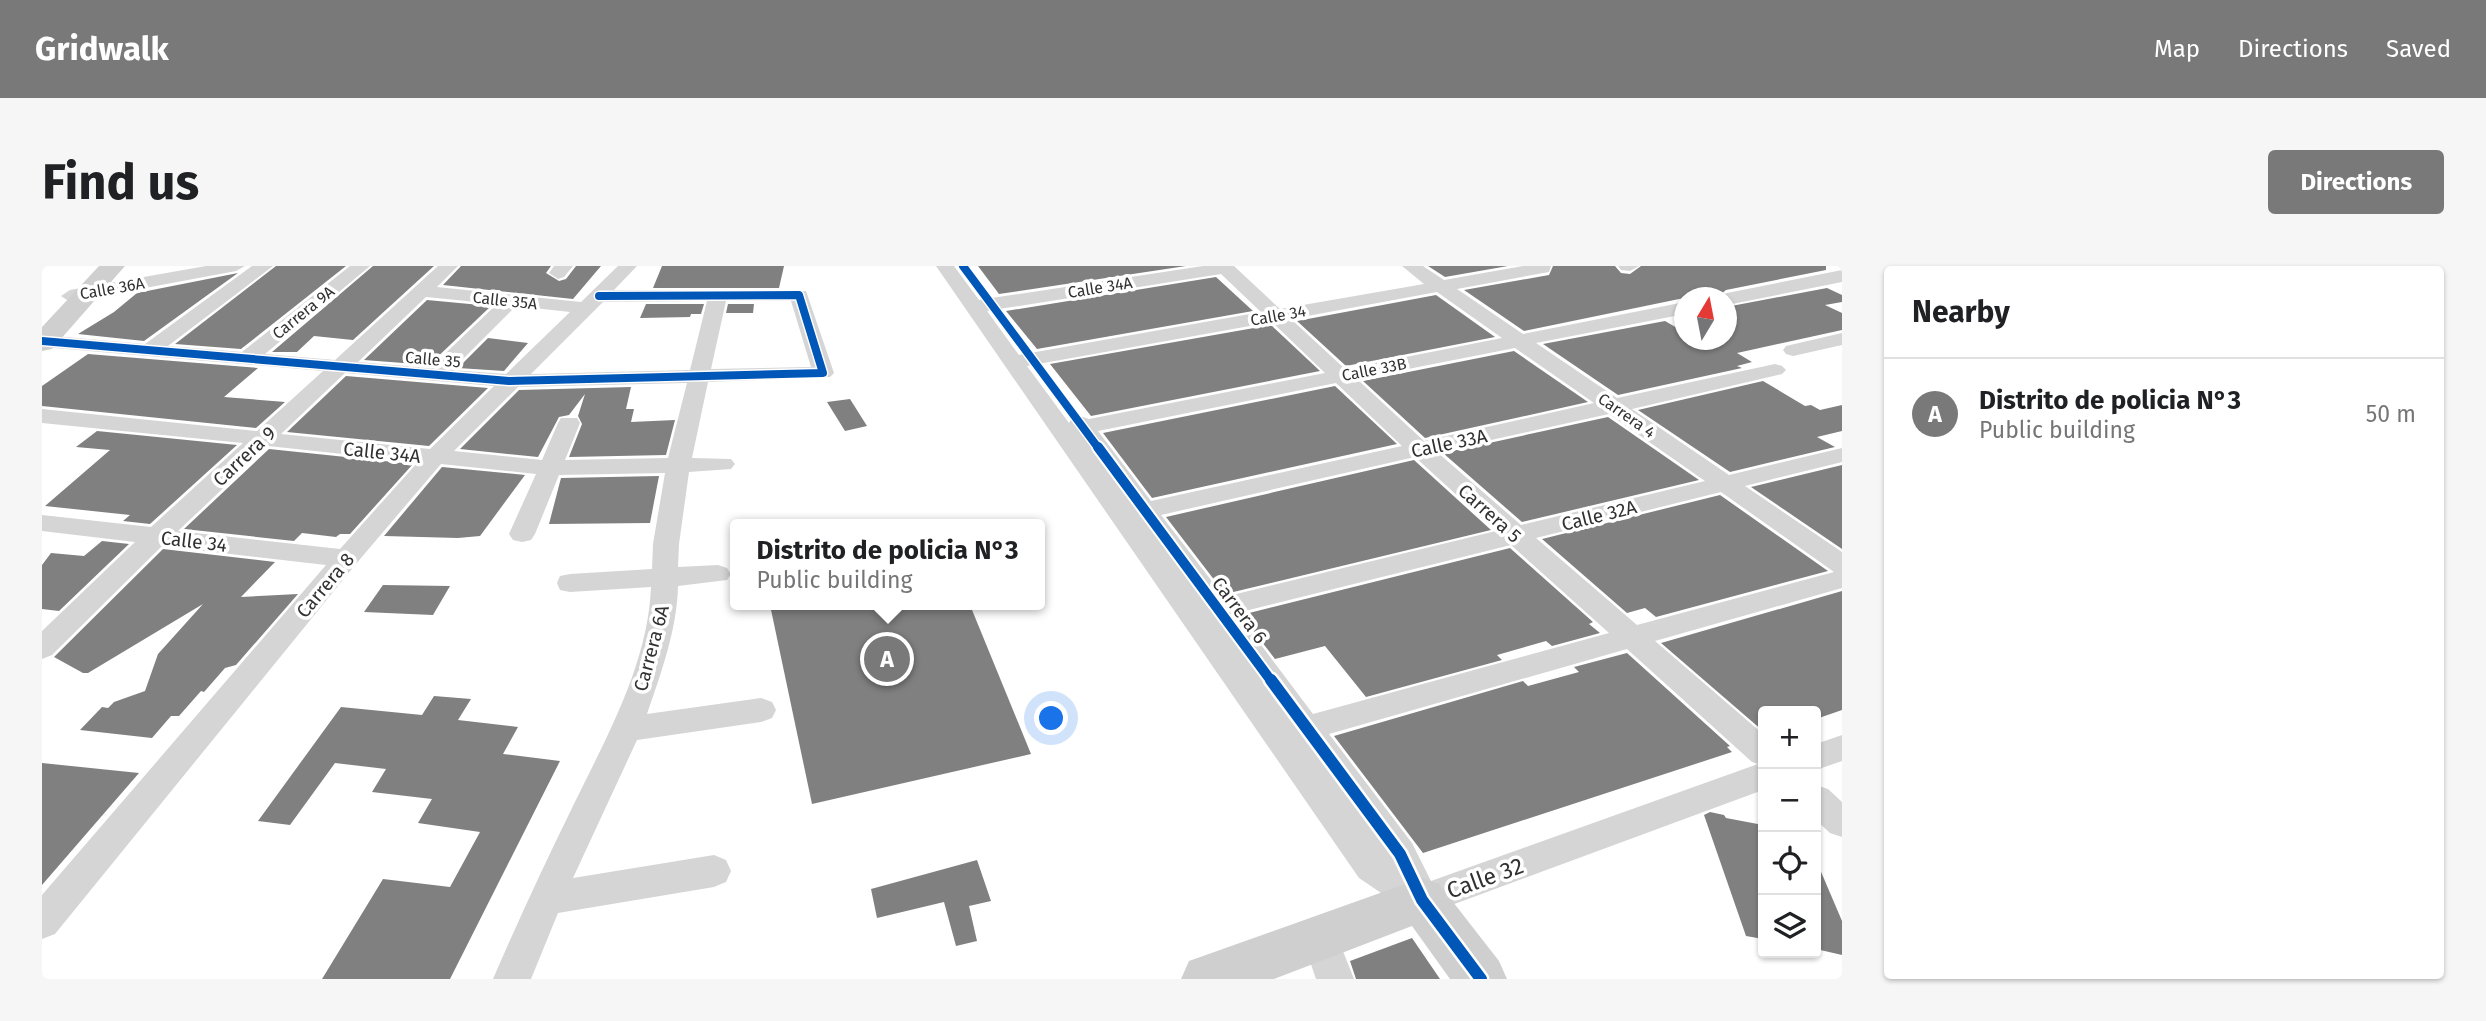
<!DOCTYPE html>
<meta charset="utf-8">
<style>
:root{--surface:#fff;--page:#f6f6f6;--text:#202124;--muted:#757577;--line:#e0e0e0;--accent:#797979}
body{margin:0;font-family:"Fira Sans",sans-serif;background:var(--page);color:var(--text)}
.controls{position:absolute;right:21px;bottom:21px;display:grid;overflow:hidden;border-radius:7px;box-shadow:0 2px 5px #0004}
.controls button{width:63px;height:63px;display:grid;place-items:center;padding:0;border:0;border-bottom:2px solid var(--line);background:var(--surface);color:var(--text);font:35px sans-serif}
.compass{position:absolute;left:1632px;top:21px;width:63px;height:63px;border-radius:50%;background:var(--surface);box-shadow:0 2px 5px #0004;rotate:10deg}
.you{position:absolute;left:1010px;top:453px;width:24px;height:24px;margin:-18px;border:5px solid #fff;border-radius:50%;background:#1a73e8;box-shadow:0 0 0 10px #1a73e833}
.badge{display:grid;place-items:center;width:46px;height:46px;border-radius:50%;background:var(--accent);color:#fff;font-size:23px;font-weight:700}
.pin{position:absolute;translate:-50% -50%;border:4px solid #fff;box-shadow:0 2px 7px #0006}
.popup{position:absolute;left:688px;top:253px;width:315px;height:91px;box-sizing:border-box;display:grid;place-content:center;border-radius:7px;background:var(--surface);filter:drop-shadow(0 2px 5px #0005);font-size:23px;white-space:nowrap;color:var(--muted)}
.popup b{font-size:26px;color:var(--text)}
.popup::after{content:'';position:absolute;left:50%;top:100%;margin-left:-14px;border:14px solid transparent;border-top-color:var(--surface)}
.list{margin:0;padding:0;list-style:none}
h2{display:flex;justify-content:space-between;align-items:center;height:91px;margin:0;padding:0 28px;font-size:30px}
h2 small{font-size:23px;font-weight:400;color:var(--muted)}
.list li{display:grid;grid-template-columns:46px 1fr auto;gap:21px;align-items:center;box-sizing:border-box;height:112px;padding:0 28px;border-top:2px solid var(--line)}
.list b{display:block;font-size:26px;white-space:nowrap}
.list p{margin:0;font-size:23px;white-space:nowrap;color:var(--muted)}
.list em{font-size:23px;font-style:normal;color:var(--muted)}
.icon{flex:none;width:38px;height:38px;fill:none;stroke:currentColor;stroke-width:2;stroke-linecap:round;stroke-linejoin:round}
.map{position:relative;flex:none;width:1800px;height:713px;overflow:hidden;border-radius:7px}
header{display:flex;align-items:center;gap:42px;box-sizing:border-box;height:98px;padding:0 35px;background:var(--accent);color:#fff}
header strong{font-size:33px}
nav{display:flex;gap:38px;margin-inline-start:auto;font-size:24px}
.intro{display:flex;align-items:center;justify-content:space-between;box-sizing:border-box;height:168px;padding:0 42px}
h1{margin:0;font-size:49px}
.button{padding:18px 32px;border-radius:7px;background:var(--accent);color:#fff;font-size:24px;font-weight:700}
main{display:flex;gap:42px;padding:0 42px}
aside{flex:1;background:var(--surface);border-radius:7px;box-shadow:0 2px 5px #0004}
.map>svg:first-child{display:block}
</style>
<header>
<strong>Gridwalk</strong>
<nav><a>Map</a><a>Directions</a><a>Saved</a></nav>
</header>
<div class="intro"><h1>Find us</h1><a class="button">Directions</a></div>
<main>
<div class="map">
<svg width="1800" height="713" viewBox="0 0 1800 713">
<rect width="100%" height="100%" fill="#fff"/>
<g fill="#808080">
<path d="M234 0H304L199 83 133 78Z"/>
<path d="M331 0H392L311 74 272 70 255 86H230Z"/>
<path d="M419 0H509L504 7 517 15 524 13 534 0H559L531 33 401 19Z"/>
<path d="M620 0H742L737 22H611Z"/>
<path d="M936 0H1144L957 28Z"/>
<path d="M1386 0H1466L1403 11Z"/>
<path d="M1511 0H1573L1579 7 1588 8 1599 0H1784V4L1684 24 1674 32H1642L1482 65 1422 24 1507 9Z"/>
<path d="M196 7 102 75 36 68 72 46 95 27Z"/>
<path d="M1174 11 1211 45 995 83 964 45Z"/>
<path d="M1785 22 1800 29V36L1783 39 1800 47V64L1695 87 1710 96 1695 100 1700 102 1576 129 1501 78 1623 55 1642 66V74H1684V41Z"/>
<path d="M1394 29 1453 71 1304 100 1255 55Z"/>
<path d="M385 34 449 40 387 99 322 94Z"/>
<path d="M604 38H662L659 48H649L648 51 598 52Z"/>
<path d="M686 38H712L711 47H684Z"/>
<path d="M1229 59 1278 105 1049 150 1008 98Z"/>
<path d="M446 72 486 77 462 105 416 102Z"/>
<path d="M1472 85 1546 136 1383 172 1321 115Z"/>
<path d="M46 88 216 102 182 131 243 136 214 162 0 140V120Z"/>
<path d="M304 110 446 122 387 180 245 166Z"/>
<path d="M1721 115 1763 140 1769 139 1778 144 1800 139V165L1775 171 1793 181 1688 206 1596 144Z"/>
<path d="M1293 120 1355 178 1110 232 1061 167Z"/>
<path d="M589 121 584 143H592L589 156 633 154 624 189 527 191 540 158 536 150 543 128 527 149 517 151 496 191 418 183 477 124Z"/>
<path d="M808 133 825 160 803 165 785 136Z"/>
<path d="M1566 151 1657 214 1480 256 1401 187Z"/>
<path d="M55 165 195 179 108 258 81 255 88 249 3 240 68 184 34 181Z"/>
<path d="M227 183 371 198 308 268H298L294 271 260 267 252 275 142 263Z"/>
<path d="M1372 194 1449 264 1183 328 1124 251Z"/>
<path d="M1800 199V283L1709 221Z"/>
<path d="M400 201 483 209 438 270 416 272 342 270Z"/>
<path d="M617 210 608 257 507 258 519 212Z"/>
<path d="M1678 229 1786 305 1614 351 1603 342 1585 347 1500 273Z"/>
<path d="M60 275 87 278 17 345 0 343V299L9 287 42 290Z"/>
<path d="M1468 282 1551 356 1547 358 1558 367 1510 380 1504 375 1455 389 1460 394 1324 431 1283 380 1233 393 1199 349Z"/>
<path d="M121 283 233 296 199 331 256 328 194 399 183 402 162 426 159 425 137 450H129L110 472 38 464 60 441 66 442 72 436 103 425 116 388 161 338 46 407H41L12 391Z"/>
<path d="M341 319 408 320 391 349 322 346Z"/>
<path d="M1800 325V444L1774 453V445H1721V465L1619 377Z"/>
<path d="M728 339H928L989 488 770 538Z"/>
<path d="M1585 387 1688 480 1685 481 1690 486 1381 587 1292 470 1481 415 1486 420 1537 406 1532 401Z"/>
<path d="M392 430 429 433 416 454 476 461 461 488 518 495 408 713H280L341 613 408 621 438 566 376 557 390 533 330 526 344 503 293 497 248 559 216 555 299 441 380 449Z"/>
<path d="M0 497 97 507 0 619Z"/>
<path d="M1668 546 1682 549 1684 552 1721 559V673L1704 670 1662 549Z"/>
<path d="M935 594 949 635 927 640 935 675 914 680 902 636 835 652 829 623Z"/>
<path d="M1774 594 1800 655V689L1774 683Z"/>
<path d="M1370 672 1398 713H1314L1308 695Z"/>
</g>
<g fill="none" stroke-linecap="round" stroke-linejoin="round">
<g fill="#d5d5d5" fill-rule="evenodd">
<path d="M164 0H203L194 5 28 36 19 30 28 24Z"/>
<path d="M210 0H231L126 80 200 86 308 0H328L223 88 293 94 396 0H416L395 21 539 36 576 0H595L572 24 764 25 792 107 788 111 666 116 650 192 689 193 693 198 689 203 647 206 637 278 636 301 676 299 685 302 689 308 685 314 636 320C635 364 619 407 605 448L719 432 730 436 734 444 730 452 719 456 595 474 531 612 672 589 684 594 689 605 684 616 672 621 516 647 489 713H451C476 655 502 599 530 542 563 474 606 399 609 321L528 326 518 324 515 317 518 310 528 308 610 303 611 278 623 207 517 209 493 268 489 274 480 276 471 274 467 268 494 208 399 198 313 299 13 668 0 673V629L284 299 120 280 10 389 0 393V365L93 276 0 265V249L109 261 201 177 0 157V143L215 165 281 105 0 81V69L103 78ZM384 31 455 38 388 102 316 96ZM665 35 648 104 489 108 561 36ZM684 35H749L769 101 669 103ZM474 40 528 46 464 108 410 104ZM303 107 452 120 388 183 239 168ZM645 117 626 192 523 194 538 157 535 152H519L516 157 500 194 412 185 476 121ZM226 180 376 196 298 283 136 265Z"/>
<path d="M512 0H531L522 11 516 13 507 7Z"/>
<path d="M894 0H912L937 34 1161 0H1192L1238 43 1382 18 1360 0H1381L1402 14 1481 0H1509L1507 6 1501 7 1415 23 1481 68 1643 36V48L1494 77 1575 132 1733 98 1740 100 1744 104 1740 108 1590 143 1687 209 1800 182V196L1703 220 1800 286V322L1613 375 1721 468V524L1380 650 1367 646 1317 612ZM1179 8 1219 46 977 89 945 45ZM1395 26 1460 72 1303 103 1249 53ZM1230 56 1283 107 1047 153 1038 150 1030 152 1027 157 985 100ZM1473 82 1552 137 1382 175 1315 113ZM1294 117 1360 180 1109 235 1056 165ZM1567 148 1663 215 1479 259 1395 186ZM1373 191 1454 265 1182 331 1119 249ZM1679 226 1792 306 1595 359 1494 272ZM1469 279 1567 367 1271 448 1195 347ZM1585 383 1710 496 1716 498 1389 615 1370 577 1287 468Z"/>
<path d="M1576 0H1597L1588 5 1579 4Z"/>
<path d="M1800 4V16L1685 39V32H1677L1685 27Z"/>
<path d="M1800 67V79L1751 90 1744 88 1741 84 1744 80Z"/>
<path d="M1800 469V495L1774 504V478Z"/>
<path d="M1774 519 1786 523 1800 536V571L1788 567 1774 554Z"/>
<path d="M1278 655 1291 660 1312 713H1274L1260 672 1265 660Z"/>
</g>
<g fill="#cfcfcf" fill-rule="evenodd">
<path d="M57 0H83L10 83 0 85V61Z"/>
<path d="M1380 612 1397 618 1457 695 1465 713H1408L1370 660 1232 713H1139L1147 695Z"/>
</g>
<defs>
<g id="cycleway-far2">
<path d="M921 0 1057 183"/>
<path d="M0 75 467 115 781 107 757 29 557 30"/>
</g>
<path id="cycleway-far1" d="M1056 181 1230 416"/>
<path id="cycleway" d="M1229 414 1358 588 1380 634 1439 713"/>
</defs>
<use href="#cycleway-far2" stroke="#fff" stroke-width="11"/>
<use href="#cycleway-far1" stroke="#fff" stroke-width="14"/>
<use href="#cycleway" stroke="#fff" stroke-width="17"/>
<use href="#cycleway-far2" stroke="#0057b8" stroke-width="8"/>
<use href="#cycleway-far1" stroke="#0057b8" stroke-width="10"/>
<use href="#cycleway" stroke="#0057b8" stroke-width="12"/>
</g>
<g text-anchor="middle" stroke-width="7" stroke-linejoin="round" paint-order="stroke">
<g font-size="16" fill="#313131" stroke="#fff">
<text transform="translate(1058 21) rotate(-9)" y="6">Calle 34A</text>
<text transform="translate(70 22) rotate(-10)" y="6">Calle 36A</text>
<text transform="translate(463 34) rotate(6)" y="6">Calle 35A</text>
<text transform="translate(261 46) rotate(-39)" y="6">Carrera 9A</text>
<text transform="translate(1236 49) rotate(-10)" y="6">Calle 34</text>
<text transform="translate(391 93) rotate(5)" y="6">Calle 35</text>
<text transform="translate(1332 103) rotate(-11)" y="6">Calle 33B</text>
<text transform="translate(1585 149) rotate(35)" y="6">Carrera 4</text>
</g>
<g font-size="19" fill="#313131" stroke="#fff">
<text transform="translate(1407 177) rotate(-12)" y="7">Calle 33A</text>
<text transform="translate(340 186) rotate(6)" y="7">Calle 34A</text>
<text transform="translate(202 190) rotate(-43)" y="7">Carrera 9</text>
<text transform="translate(1448 247) rotate(42)" y="7">Carrera 5</text>
<text transform="translate(1557 249) rotate(-14)" y="7">Calle 32A</text>
<text transform="translate(152 275) rotate(7)" y="7">Calle 34</text>
<text transform="translate(283 319) rotate(-50)" y="7">Carrera 8</text>
<text transform="translate(1198 344) rotate(53)" y="7">Carrera 6</text>
<text transform="translate(609 382) rotate(-75)" y="7">Carrera 6A</text>
</g>
<g font-size="23" fill="#313131" stroke="#fff">
<text transform="translate(1443 612) rotate(-20)" y="8">Calle 32</text>
</g>
</g>
</svg>
<div class="controls">
<button>+</button>
<button>−</button>
<button><svg class="icon" aria-label="locate" viewBox="0 0 24 24"><circle cx="12" cy="12" r="6"/><path d="M12 2v4M12 18v4M2 12h4M18 12h4"/></svg></button>
<button><svg class="icon" aria-label="layers" viewBox="0 0 24 24"><path d="M12 4l9 5-9 5-9-5zM3 14l9 5 9-5"/></svg></button>
</div>
<svg class="compass" viewBox="-18 -18 36 36"><path d="M0-13l5 13h-10z" fill="#e53935"/><path d="M0 13l5-13h-10z" fill="#757577"/></svg>
<div class="you"></div>
<div class="pin badge" style="left:845px;top:393px">A</div>
<div class="popup"><b>Distrito de policia N°3</b>Public building</div>
</div>
<aside>
<h2>Nearby<small></small></h2>
<ul class="list">
<li><span class="badge">A</span><div><b>Distrito de policia N°3</b><p>Public building</p></div><em>50 m</em></li>
</ul>
</aside>
</main>
